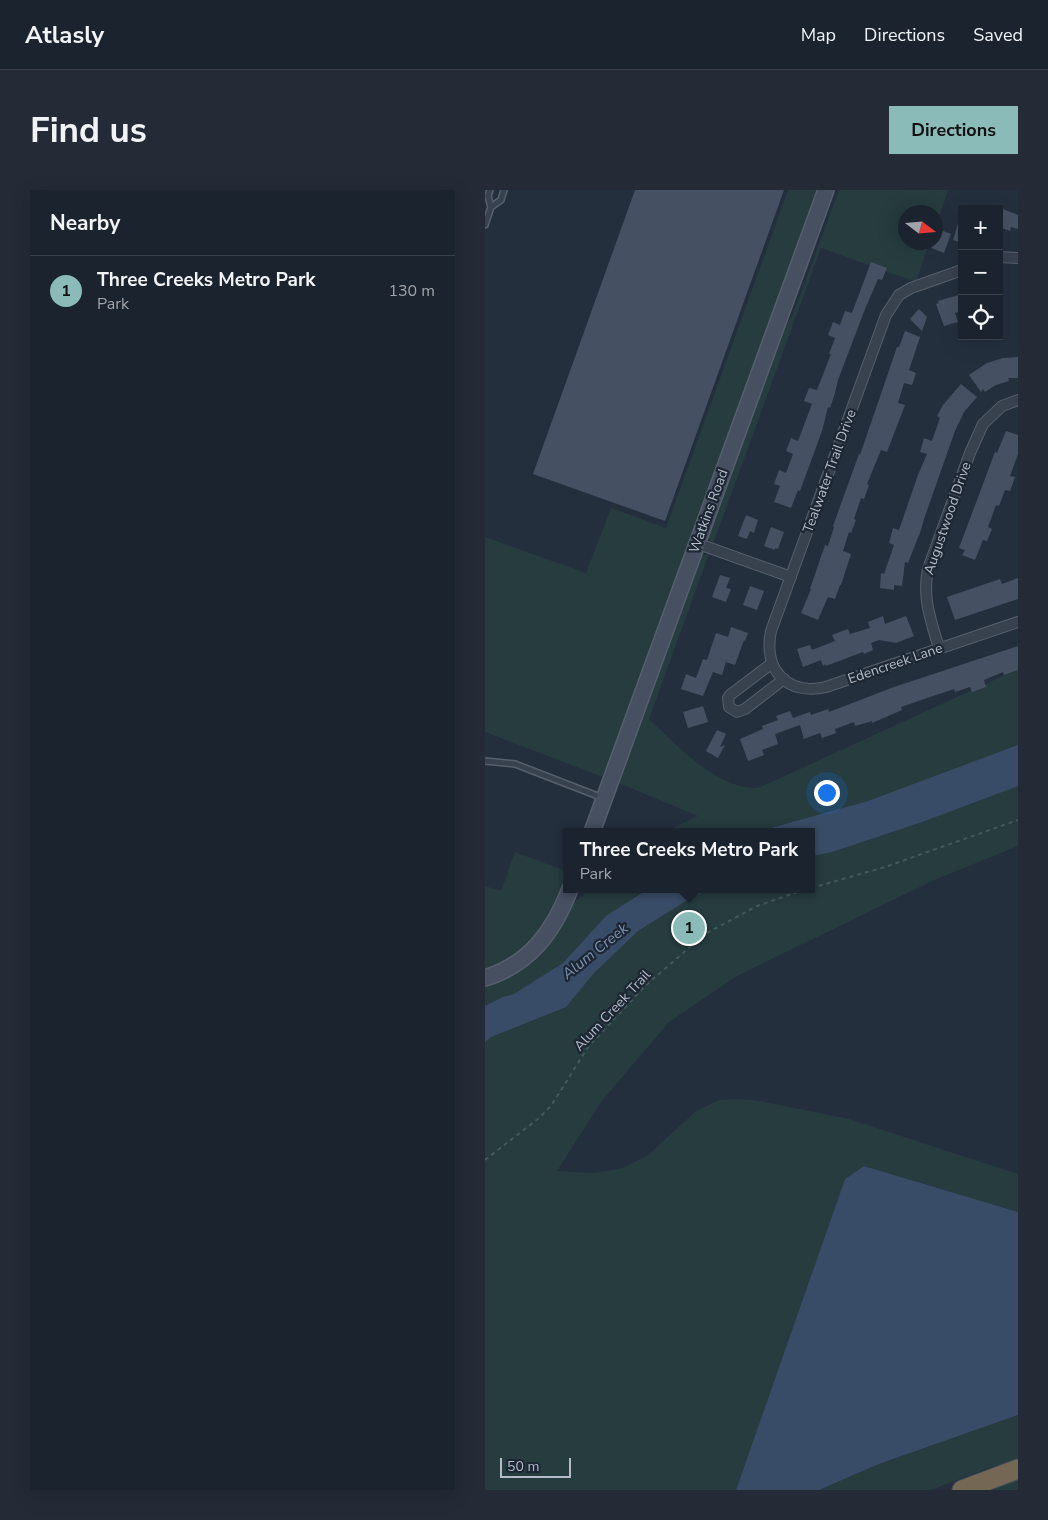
<!DOCTYPE html>
<meta charset="utf-8">
<style>
:root{--surface:#1b232e;--page:#242b36;--text:#f1f3f6;--muted:#a0a4aa;--line:#39404a;--accent:#8bbbb9}
body{margin:0;font-family:"Nunito Sans",sans-serif;background:var(--page);color:var(--text)}
.controls{position:absolute;right:15px;top:15px;display:grid;overflow:hidden;border-radius:0px;box-shadow:0 5px 20px #0002}
.controls button{width:45px;height:45px;display:grid;place-items:center;padding:0;border:0;border-bottom:1px solid var(--line);background:var(--surface);color:var(--text);font:25px sans-serif}
.compass{position:absolute;left:413px;top:15px;width:45px;height:45px;border-radius:50%;background:var(--surface);box-shadow:0 5px 20px #0002;rotate:106deg}
.scale{position:absolute;left:15px;bottom:12px;width:71px;box-sizing:border-box;padding-left:5px;border:2px solid #b4bcc9;border-top:0;font-size:14px;line-height:18px;white-space:nowrap;color:#b4bcc9;-webkit-text-stroke:4px #1d2633;paint-order:stroke}
.you{position:absolute;left:341px;top:602px;width:18px;height:18px;margin:-12px;border:4px solid #fff;border-radius:50%;background:#1a73e8;box-shadow:0 0 0 8px #1a73e833}
.badge{display:grid;place-items:center;width:32px;height:32px;border-radius:50%;background:var(--accent);color:#111;font-size:16px;font-weight:700}
.pin{position:absolute;translate:-50% -50%;border:2px solid #fff;box-shadow:0 1px 5px #0006}
.popup{position:absolute;left:78px;top:638px;width:252px;height:65px;box-sizing:border-box;display:grid;place-content:center;border-radius:0px;background:var(--surface);filter:drop-shadow(0 1px 4px #0005);font-size:16px;white-space:nowrap;color:var(--muted)}
.popup b{font-size:19px;color:var(--text)}
.popup::after{content:'';position:absolute;left:50%;top:100%;margin-left:-10px;border:10px solid transparent;border-top-color:var(--surface)}
.list{margin:0;padding:0;list-style:none}
h2{display:flex;justify-content:space-between;align-items:center;height:65px;margin:0;padding:0 20px;font-size:21px}
h2 small{font-size:16px;font-weight:400;color:var(--muted)}
.list li{display:grid;grid-template-columns:32px 1fr auto;gap:15px;align-items:center;box-sizing:border-box;height:70px;padding:0 20px;border-top:1px solid var(--line)}
.list b{display:block;font-size:19px;white-space:nowrap}
.list p{margin:0;font-size:16px;white-space:nowrap;color:var(--muted)}
.list em{font-size:16px;font-style:normal;color:var(--muted)}
.icon{flex:none;width:28px;height:28px;fill:none;stroke:currentColor;stroke-width:2;stroke-linecap:round;stroke-linejoin:round}
.map{position:relative;flex:none;width:533px;height:1300px;overflow:hidden;border-radius:0px}
header{display:flex;align-items:center;gap:30px;box-sizing:border-box;height:70px;padding:0 25px;background:var(--surface);border-bottom:1px solid var(--line)}
header strong{font-size:24px}
nav{display:flex;gap:28px;margin-inline-start:auto;font-size:18px}
.intro{display:flex;align-items:center;justify-content:space-between;box-sizing:border-box;height:120px;padding:0 30px}
h1{margin:0;font-size:35px}
.button{padding:12px 22px;border-radius:0px;background:var(--accent);color:#111;font-size:18px;font-weight:700}
main{display:flex;gap:30px;padding:0 30px}
aside{flex:1;background:var(--surface);border-radius:0px;box-shadow:0 5px 20px #0002}
.map>svg:first-child{display:block}
</style>
<header>
<strong>Atlasly</strong>
<nav><a>Map</a><a>Directions</a><a>Saved</a></nav>
</header>
<div class="intro"><h1>Find us</h1><a class="button">Directions</a></div>
<main>
<aside>
<h2>Nearby<small></small></h2>
<ul class="list">
<li><span class="badge">1</span><div><b>Three Creeks Metro Park</b><p>Park</p></div><em>130 m</em></li>
</ul>
</aside>
<div class="map">
<svg width="533" height="1300" viewBox="0 0 533 1300">
<rect width="100%" height="100%" fill="#242f3e"/>
<g fill="#263c3f">
<path d="M303 0H335L120 588 0 542V347L101 383 126 318 181 338Z"/>
<path d="M354 0H463L451 35 450 22H420V52L444 53 431 92 336 58 228 354 223 348 221 340 292 144 307 127Z"/>
<path d="M224 364 164 529C192 555 227 595 268 598 276 598 286 592 293 589L533 479V656L447 691 252 786 184 832 117 911 72 981 106 983 135 979 162 966 210 922 234 910 249 909 269 910 364 929 533 984V1022L379 976 360 989 251 1300H0V696L16 701 30 662 81 681C81 700 71 720 61 736L105 699H326V642H179L213 626 131 592 209 373 216 366Z"/>
<path d="M533 1225V1270L504 1278 446 1300H334L394 1274Z"/>
<path d="M533 1287V1300H495Z"/>
</g>
<g fill="#394c67">
<path d="M533 555V596L437 632 347 662 327 666 326 642H272L383 611Z"/>
<path d="M163 699H225L204 709 153 741 109 783 81 817 6 847 0 852V816L18 807 29 804 78 773 121 726Z"/>
<path d="M379 976 533 1022V1225L394 1274 334 1300H251L360 989Z"/>
</g>
<g fill="#455162">
<path d="M150 0H299L180 331 48 284Z"/>
<path d="M518 19 533 25V39L526 37 525 41 514 37V29Z"/>
<path d="M475 27 477 28V53L468 50Z"/>
<path d="M453 39 466 44 459 63 434 53 450 52V45Z"/>
<path d="M386 72 402 78 397 90 393 89 380 119 353 190 350 203 345 218 343 217 337 241 315 301 313 300 306 318 289 312 295 296 289 294 294 280 301 283 308 264 301 261 306 248 313 251 327 214 319 211 324 198 332 200 346 164H344L350 148 343 145 348 132 355 135 360 121 367 123Z"/>
<path d="M477 104V121L470 123 473 132 459 136 451 114 454 113 453 111Z"/>
<path d="M434 119 442 127 437 141 425 129Z"/>
<path d="M420 141 435 147 424 180 431 183 427 195 419 193 413 213 420 215 410 241 402 262 396 260 382 294 384 295 379 309 376 308 369 329 371 330 366 343 364 342 358 361 366 364 356 395H355L350 409 343 407 333 430 316 423 326 399H325L340 355 343 356 349 337 348 336 374 264 375 265 412 157H414Z"/>
<path d="M533 167V188H523L524 191 511 195 500 202 498 199 496 202 484 185 502 173 518 168Z"/>
<path d="M476 194 492 207 479 222 470 241 439 329 436 340 423 373 420 372 417 396 409 395V400L395 398 396 383 399 384 409 355 404 353 408 338 414 340 433 285 442 264 435 262 439 248 447 251 455 228 452 226 458 215Z"/>
<path d="M521 241 533 245V264L525 286 530 287 525 301 520 300 514 316 511 315 503 337 507 339 502 351 498 350 490 370 477 365 480 360 474 358 510 262 512 263Z"/>
<path d="M261 325 273 330 269 343 265 341 262 349 253 346Z"/>
<path d="M286 337 299 342 293 359 290 358V360L279 356Z"/>
<path d="M235 385 245 388 241 398 246 399 241 412 227 407Z"/>
<path d="M533 388V409L470 430 462 407 515 389 517 394Z"/>
<path d="M265 396 279 401 272 420 258 415Z"/>
<path d="M398 426 400 434 421 426 429 446 411 453 394 450 386 453 388 460 379 464 378 462 341 476V474L338 476 336 470 318 477 312 459 325 455 327 460 350 451 347 445 363 439 365 444 385 438 383 432Z"/>
<path d="M246 437 263 443 260 451 259 450 250 475 241 472 237 485 228 482 218 506 196 499 201 484 211 488 218 469 222 470 231 443 243 447Z"/>
<path d="M533 456V480L519 485 518 482 499 490 501 497 487 502 485 497 470 502 469 499 451 505 416 517 417 520 387 533V531L370 536 369 532 350 539 351 543 337 548 335 543 319 549 315 535 290 544 293 554 277 560 279 565 263 571 255 549 278 539 277 536 293 530 291 526 305 521 308 528 325 522 326 525 343 519 344 522 409 497Z"/>
<path d="M218 516 223 532 203 538 198 522Z"/>
<path d="M232 540 241 544 235 557 240 555 233 568 221 561Z"/>
</g>
<g fill="none" stroke-linecap="round" stroke-linejoin="round">
<defs>
<g id="lane">
<path d="M5 0 3 6 6 17 16 10 19 0"/>
<path d="M0 35 6 17"/>
<path d="M0 571 30 574 118 608"/>
</g>
<g id="street">
<path d="M514 67 533 68"/>
<path d="M477 80 426 98 414 105 401 125 286 441C278 480 302 506 341 497L533 432"/>
<path d="M211 353 306 387"/>
<path d="M454 458C446 431 437 408 443 379L485 263 498 234 517 216 533 210"/>
<path d="M286 474 245 505 243 508 244 517 252 522 260 519 299 489"/>
</g>
<g id="secondary">
<path d="M107 642 341 0"/>
<path d="M0 788C45 774 69 741 85 699"/>
</g>
<path id="highway" d="M477 1300 533 1279"/>
</defs>
<use href="#lane" stroke="#565f6c" stroke-width="8"/>
<use href="#street" stroke="#565f6c" stroke-width="12"/>
<use href="#secondary" stroke="#565f6c" stroke-width="18"/>
<use href="#highway" stroke="#434c59" stroke-width="21"/>
<g stroke="#44595c" stroke-width="2" stroke-dasharray="4 4" stroke-linecap="butt">
<path d="M326 698 400 677 533 630"/>
<path d="M0 970 54 928 66 916 103 857 159 797 220 744 272 716 321 699"/>
</g>
<use href="#lane" stroke="#38414e" stroke-width="5"/>
<use href="#street" stroke="#38414e" stroke-width="10"/>
<use href="#secondary" stroke="#465061" stroke-width="15"/>
<use href="#highway" stroke="#746855" stroke-width="19"/>
</g>
<g text-anchor="middle" stroke-width="4.5" stroke-linejoin="round" paint-order="stroke">
<g font-size="14" fill="#b4bcc9" stroke="#1d2633">
<text transform="translate(344 281) rotate(-70)" y="5">Tealwater Trail Drive</text>
<text transform="translate(223 321) rotate(-70)" y="5">Watkins Road</text>
<text transform="translate(462 328) rotate(-71)" y="5">Augustwood Drive</text>
<text transform="translate(410 473) rotate(-19)" y="5">Edencreek Lane</text>
<text transform="translate(127 820) rotate(-47)" y="5">Alum Creek Trail</text>
</g>
<g font-size="15" font-style="italic" fill="#7c92b1" stroke="#1d2633">
<text transform="translate(110 761) rotate(-39)" y="5">Alum Creek</text>
</g>
</g>
</svg>
<div class="controls">
<button>+</button>
<button>−</button>
<button><svg class="icon" aria-label="locate" viewBox="0 0 24 24"><circle cx="12" cy="12" r="6"/><path d="M12 2v4M12 18v4M2 12h4M18 12h4"/></svg></button>
</div>
<svg class="compass" viewBox="-18 -18 36 36"><path d="M0-13l5 13h-10z" fill="#e53935"/><path d="M0 13l5-13h-10z" fill="#a0a4aa"/></svg>
<div class="scale">50 m</div>
<div class="you"></div>
<div class="pin badge" style="left:204px;top:738px">1</div>
<div class="popup"><b>Three Creeks Metro Park</b>Park</div>
</div>
</main>
